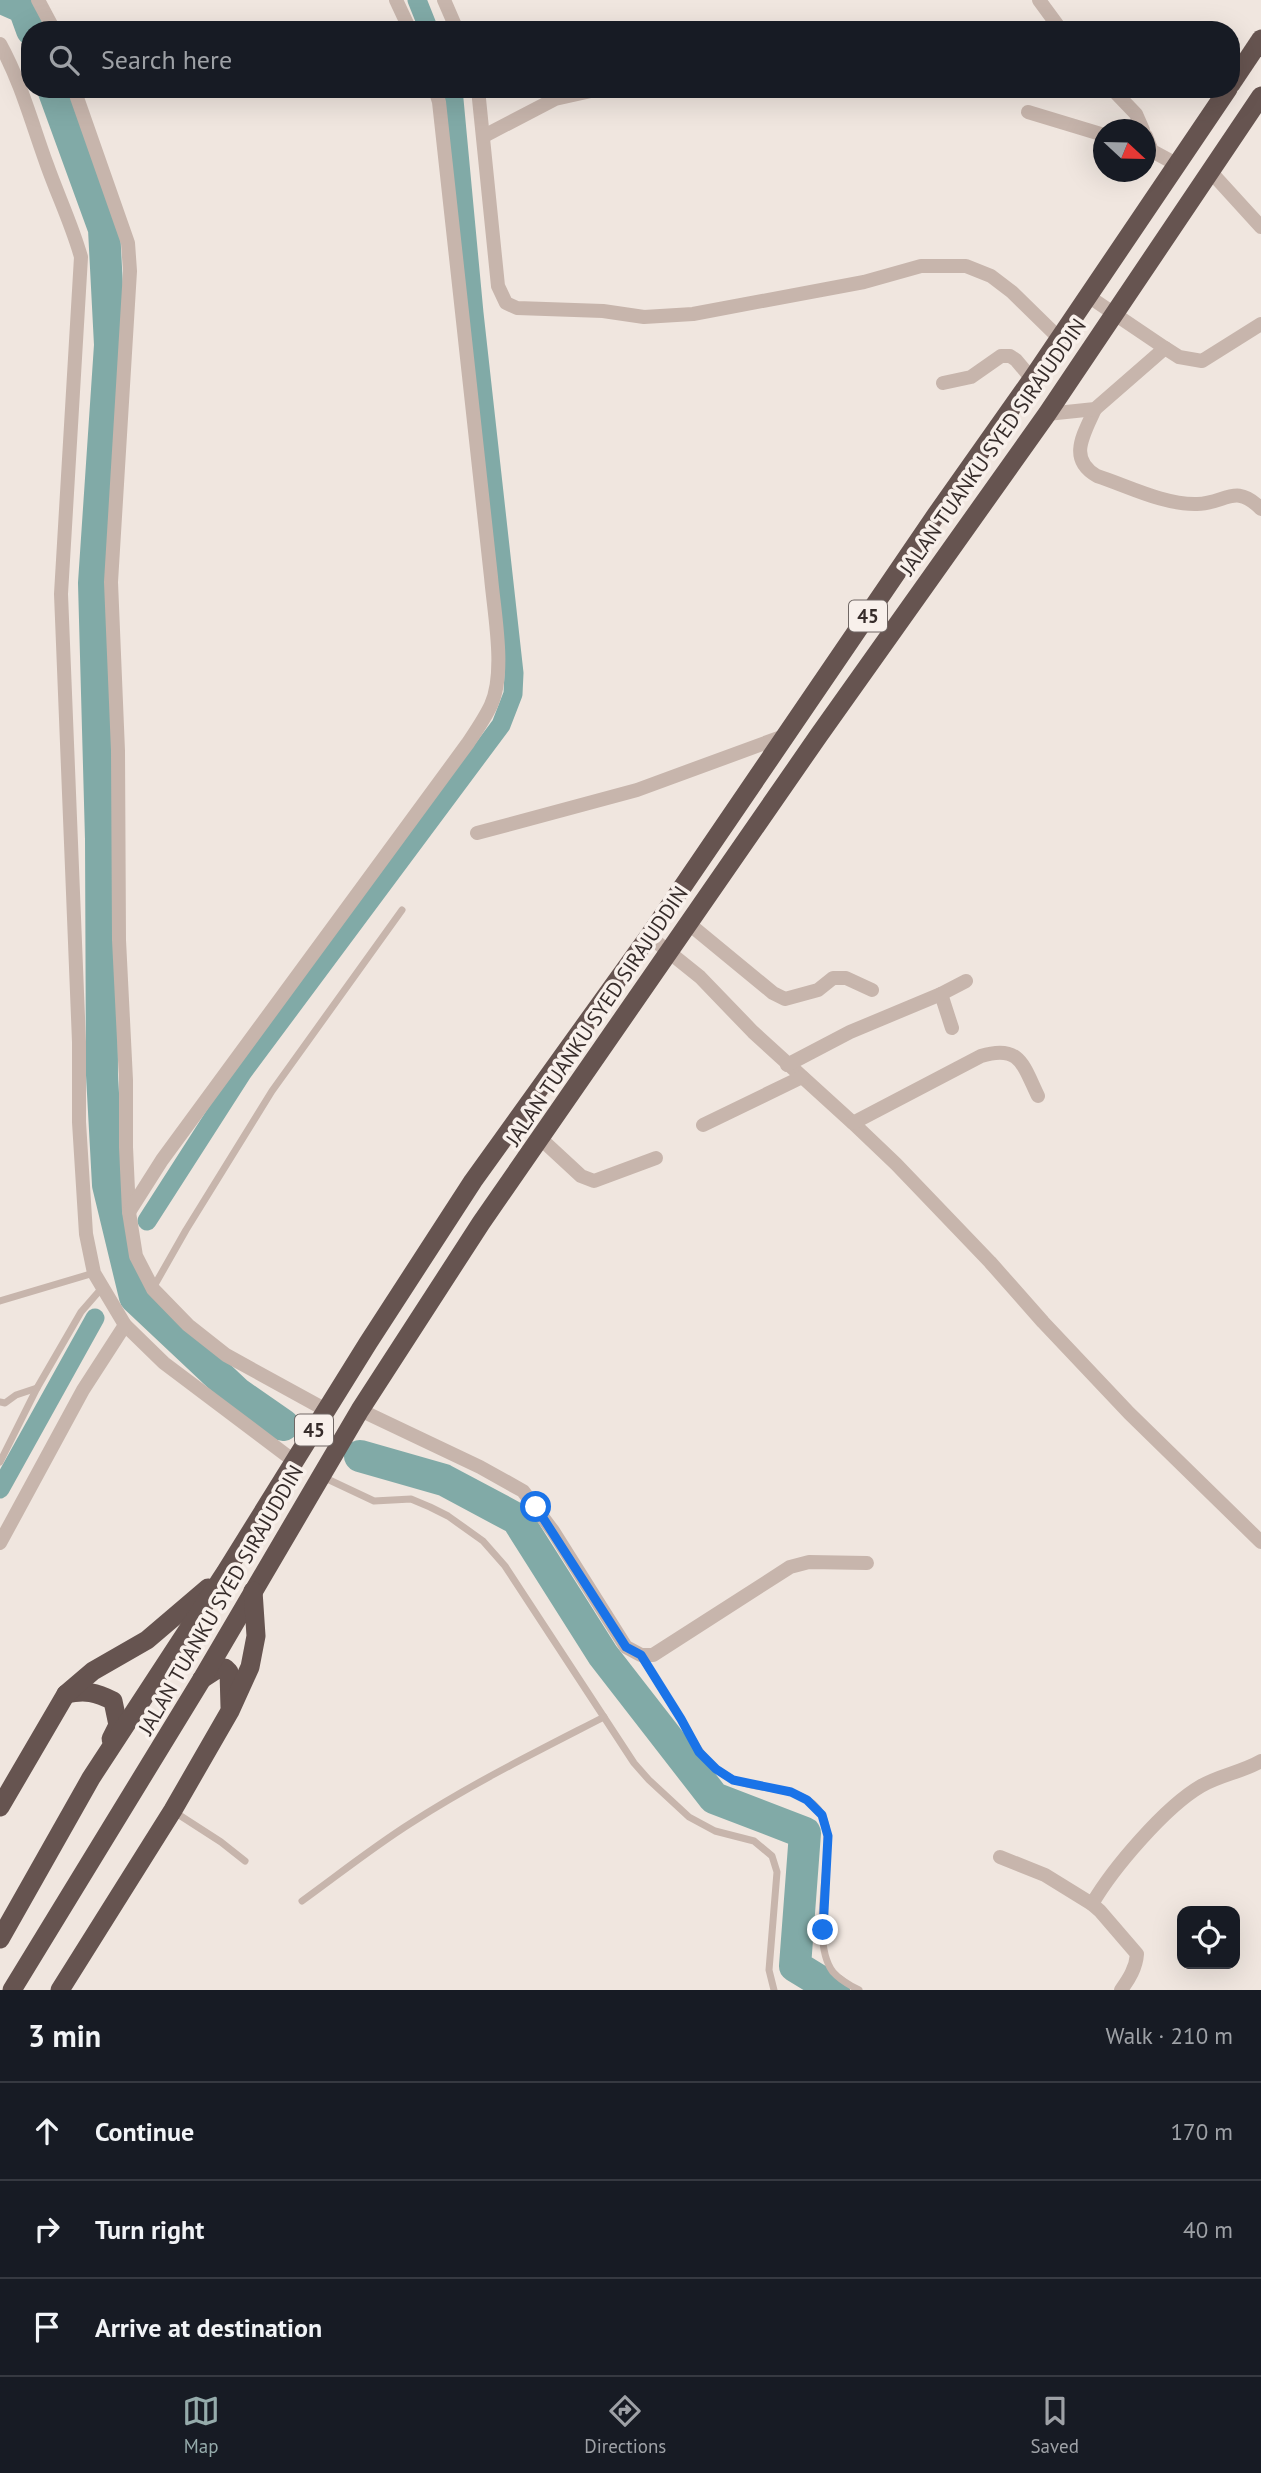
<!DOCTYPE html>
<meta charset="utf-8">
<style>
:root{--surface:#171b24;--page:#242831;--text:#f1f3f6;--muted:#9ea1a6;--line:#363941;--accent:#95abab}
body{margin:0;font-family:"PT Sans",sans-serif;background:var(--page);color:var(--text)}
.controls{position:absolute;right:21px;bottom:21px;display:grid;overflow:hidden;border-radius:14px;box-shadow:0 7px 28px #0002}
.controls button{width:63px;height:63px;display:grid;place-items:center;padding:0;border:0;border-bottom:2px solid var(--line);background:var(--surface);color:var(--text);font:35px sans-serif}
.compass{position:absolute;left:1093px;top:119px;width:63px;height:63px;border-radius:50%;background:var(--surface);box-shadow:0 7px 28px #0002;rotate:112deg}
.stop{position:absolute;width:21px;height:21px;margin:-16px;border:5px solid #1a73e8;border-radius:50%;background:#fff}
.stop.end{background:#1a73e8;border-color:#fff;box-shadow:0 2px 7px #0008}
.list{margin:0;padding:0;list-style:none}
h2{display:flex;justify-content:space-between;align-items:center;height:91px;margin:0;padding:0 28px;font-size:30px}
h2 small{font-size:23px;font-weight:400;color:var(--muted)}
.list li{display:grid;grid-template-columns:46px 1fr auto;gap:21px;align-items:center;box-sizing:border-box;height:98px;padding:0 28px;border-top:2px solid var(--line)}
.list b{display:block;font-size:26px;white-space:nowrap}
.list em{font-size:23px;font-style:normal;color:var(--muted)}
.icon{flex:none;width:38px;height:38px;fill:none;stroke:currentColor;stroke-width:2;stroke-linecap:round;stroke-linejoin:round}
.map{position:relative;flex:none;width:1261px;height:1990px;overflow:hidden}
.search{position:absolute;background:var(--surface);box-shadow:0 7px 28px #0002;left:21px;right:21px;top:21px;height:77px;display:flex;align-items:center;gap:18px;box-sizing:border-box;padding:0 24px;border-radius:28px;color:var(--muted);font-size:26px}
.sheet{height:385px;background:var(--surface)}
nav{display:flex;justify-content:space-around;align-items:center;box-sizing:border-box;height:98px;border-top:2px solid var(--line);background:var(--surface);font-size:19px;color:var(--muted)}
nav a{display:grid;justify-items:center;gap:4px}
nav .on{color:var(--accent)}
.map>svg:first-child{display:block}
</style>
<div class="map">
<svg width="1261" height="1990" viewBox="0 0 1261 1990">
<rect width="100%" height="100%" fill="#f0e6df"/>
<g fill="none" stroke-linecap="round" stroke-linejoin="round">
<g stroke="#81aaa7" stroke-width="19">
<path d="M417 0 429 30"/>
<path d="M147 1221 242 1073 501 725 513 694 514 673 474 313 453 89"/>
<path d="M0 1489 95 1318"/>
</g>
<g stroke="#81aaa7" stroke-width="32">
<path d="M6 0 24 8 32 30"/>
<path d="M53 89 104 229 110 345 94 583 101 839 102 1075 108 1185 135 1297 237 1393 283 1425"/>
<path d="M360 1456 444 1480 517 1519 603 1655 714 1798 805 1833 795 1966 834 1990"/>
</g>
<g stroke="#c7b5ac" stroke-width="7">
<path d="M153 1288 186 1230 272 1091 402 910"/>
<path d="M0 1301 94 1273"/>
<path d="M0 1402 5 1403 16 1395 37 1388 81 1312 101 1289"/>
<path d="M0 1462 37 1388"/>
<path d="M323 1477 374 1501 411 1499 430 1507 448 1516 483 1541 505 1566 634 1763 649 1780 689 1817 715 1831 754 1841 772 1856 777 1872 769 1970 774 1990"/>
<path d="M641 1656C654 1677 668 1697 681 1719 696 1744 703 1764 731 1778 759 1793 805 1783 822 1815 828 1826 828 1840 827 1852 826 1883 813 1946 833 1972 840 1980 849 1985 859 1990"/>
<path d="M173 1811 221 1842 245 1861"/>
<path d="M302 1901C338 1875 373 1847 411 1823 473 1783 538 1751 604 1717"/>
</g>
<g stroke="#c7b5ac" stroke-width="14">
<path d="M38 0 54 30"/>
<path d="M396 0 410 30"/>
<path d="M444 0 457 30"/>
<path d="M1039 0 1061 30"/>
<path d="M0 44C21 82 32 124 47 165 58 196 72 225 81 257L61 594 79 1042V1122L86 1234 94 1273 125 1325 164 1363 294 1461"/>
<path d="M74 89 128 243 130 271 111 582 118 751 119 940 126 1080V1147L129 1212 136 1256 153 1289 188 1325 226 1355 326 1410"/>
<path d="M478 89 498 286 506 303 517 308 603 311 644 317 693 314 864 282 921 266H966L991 276 1012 292 1059 338"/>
<path d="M1112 89 1136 114 1143 130"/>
<path d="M1028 112 1104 135"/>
<path d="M484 136 555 99 600 89"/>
<path d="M1146 136 1152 151 1178 165"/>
<path d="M1210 171 1261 227"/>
<path d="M1165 348 1179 357 1202 361 1261 324"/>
<path d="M943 383 971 377 1001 356H1010L1016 360 1032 379"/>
<path d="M1095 409C1084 434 1067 459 1097 476 1128 486 1164 505 1197 504 1225 504 1235 482 1261 509"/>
<path d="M1047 414 1095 409 1165 348 1088 296"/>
<path d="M477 833 637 790 784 736"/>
<path d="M688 923 773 993 785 999 818 990 833 978H846L872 990"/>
<path d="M649 936 700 977 753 1032 853 1123 896 1164 990 1262 1043 1322 1129 1413 1261 1542"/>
<path d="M941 994 952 1028"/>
<path d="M787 1065 850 1032 941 994 966 981"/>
<path d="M853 1123 981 1056C1020 1044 1023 1065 1038 1096"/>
<path d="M703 1125 802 1077"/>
<path d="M541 1139 581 1176 594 1181 656 1158"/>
<path d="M129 1212 162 1160 468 743C476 731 485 718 491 705 506 672 494 613 491 577L439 102 435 89"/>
<path d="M360 1410 480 1467 523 1491 553 1531 626 1647 641 1655H653L790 1567 809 1562 867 1563"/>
<path d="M0 1543 83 1390 125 1325"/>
<path d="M1000 1857 1045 1875 1092 1904C1113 1868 1165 1807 1201 1786 1220 1775 1242 1772 1261 1761"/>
<path d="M1092 1904 1100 1911 1137 1954C1136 1968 1129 1979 1121 1990"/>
</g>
<g stroke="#665450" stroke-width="19">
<path d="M1231 84 1261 39"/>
<path d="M202 1679 219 1668H225L229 1672 230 1707"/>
<path d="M66 1694C85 1690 96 1692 113 1701L118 1725 111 1739"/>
<path d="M0 1807 66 1694 93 1671 147 1640 208 1588"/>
<path d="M0 1939 91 1778 225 1573 368 1343 473 1181 649 936 938 512 1032 379 1228 89"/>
<path d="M12 1990 202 1679 360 1410 481 1223 819 735 1047 414 1261 96"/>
<path d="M60 1990 173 1810 230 1711 250 1667 256 1636 253 1591"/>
</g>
</g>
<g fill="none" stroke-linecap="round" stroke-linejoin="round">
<path stroke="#1a73e8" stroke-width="9" d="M536 1507 626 1647 641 1655 681 1719 699 1752 716 1769 733 1780 791 1792 807 1800 822 1815 828 1836 823 1930"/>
</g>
<g text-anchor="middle" stroke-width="7" stroke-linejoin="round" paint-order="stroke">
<g fill="#f8f0eb" stroke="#706764" stroke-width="2">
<rect x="849" y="600.5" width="38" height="31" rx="5"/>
<rect x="295" y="1414.5" width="38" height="31" rx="5"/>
</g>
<g font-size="19" font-weight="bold" fill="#362c2a">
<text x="868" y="623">45</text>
<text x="314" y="1437">45</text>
</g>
<g font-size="21" fill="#362c2a" stroke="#f8f0eb">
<text transform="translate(993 447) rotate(-55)" y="7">JALAN TUANKU SYED SIRAJUDDIN</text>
<text transform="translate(597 1016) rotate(-56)" y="7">JALAN TUANKU SYED SIRAJUDDIN</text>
<text transform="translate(221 1600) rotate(-60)" y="7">JALAN TUANKU SYED SIRAJUDDIN</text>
</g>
</g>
</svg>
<div class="controls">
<button><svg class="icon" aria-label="locate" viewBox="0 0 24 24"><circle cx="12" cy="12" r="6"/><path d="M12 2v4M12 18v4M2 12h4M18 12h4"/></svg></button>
</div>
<svg class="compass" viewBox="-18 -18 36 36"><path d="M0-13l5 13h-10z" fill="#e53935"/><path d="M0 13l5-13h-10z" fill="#9ea1a6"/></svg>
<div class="stop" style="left:536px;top:1507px"></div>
<div class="stop end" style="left:823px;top:1930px"></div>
<div class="search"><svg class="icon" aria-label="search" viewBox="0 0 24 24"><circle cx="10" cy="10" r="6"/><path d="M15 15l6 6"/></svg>Search here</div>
</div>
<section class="sheet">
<h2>3 min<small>Walk · 210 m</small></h2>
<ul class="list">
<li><svg class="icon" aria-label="ahead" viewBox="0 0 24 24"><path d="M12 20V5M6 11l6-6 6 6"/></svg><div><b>Continue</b></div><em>170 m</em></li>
<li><svg class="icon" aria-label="right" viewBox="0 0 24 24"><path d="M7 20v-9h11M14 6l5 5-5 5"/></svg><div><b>Turn right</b></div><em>40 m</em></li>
<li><svg class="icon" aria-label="arrive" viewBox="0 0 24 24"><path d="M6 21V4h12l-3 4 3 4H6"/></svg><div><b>Arrive at destination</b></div></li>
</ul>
</section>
<nav>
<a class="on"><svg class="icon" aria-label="map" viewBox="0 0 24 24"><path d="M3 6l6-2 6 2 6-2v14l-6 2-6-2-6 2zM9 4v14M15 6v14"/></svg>Map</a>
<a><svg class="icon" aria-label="directions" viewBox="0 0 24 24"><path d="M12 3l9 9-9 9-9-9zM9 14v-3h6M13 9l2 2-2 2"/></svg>Directions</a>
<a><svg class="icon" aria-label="saved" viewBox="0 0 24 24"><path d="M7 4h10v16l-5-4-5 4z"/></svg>Saved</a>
</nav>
